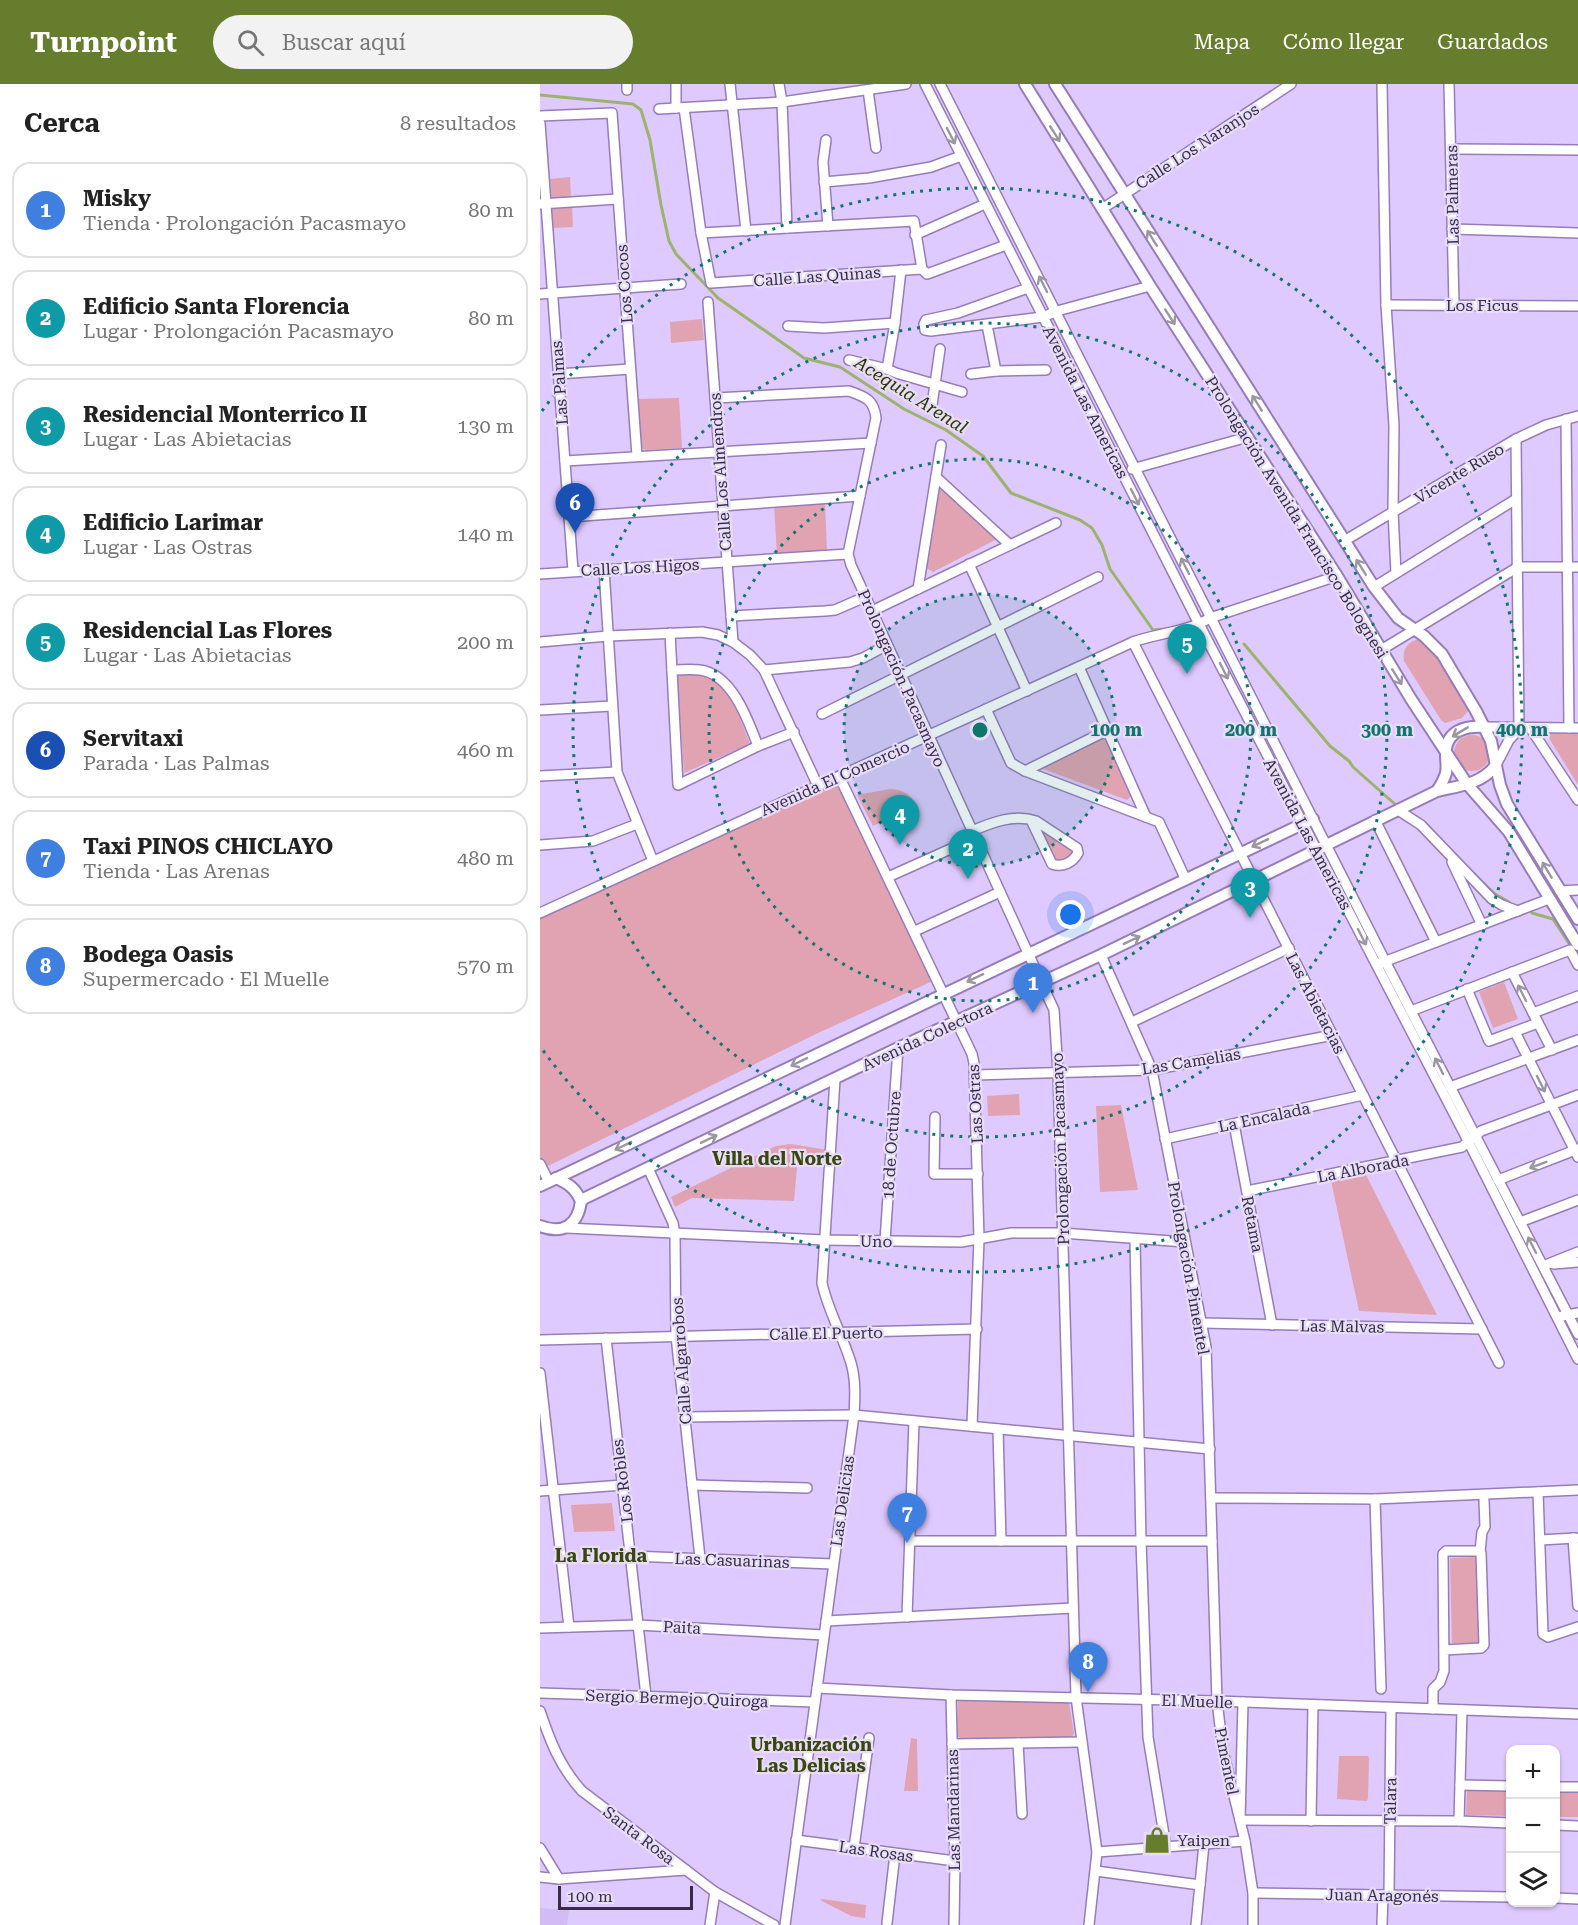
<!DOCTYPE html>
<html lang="es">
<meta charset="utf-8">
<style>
:root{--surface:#fff;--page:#f2f2f2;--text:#222;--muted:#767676;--line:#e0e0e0;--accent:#677d2e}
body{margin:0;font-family:"Roboto Serif",serif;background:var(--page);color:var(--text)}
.controls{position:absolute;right:18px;bottom:18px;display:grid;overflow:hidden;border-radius:12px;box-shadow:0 2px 4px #0004}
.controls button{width:54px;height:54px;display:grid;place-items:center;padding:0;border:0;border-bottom:2px solid var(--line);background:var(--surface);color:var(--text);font:30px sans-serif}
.scale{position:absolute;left:18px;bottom:15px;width:135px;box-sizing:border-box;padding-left:6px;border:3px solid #372c46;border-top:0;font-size:16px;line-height:21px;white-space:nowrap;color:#372c46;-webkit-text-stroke:4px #e7ddf8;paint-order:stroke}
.you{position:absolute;left:531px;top:831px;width:21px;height:21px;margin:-15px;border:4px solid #fff;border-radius:50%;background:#1a73e8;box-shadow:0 0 0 9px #1a73e833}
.badge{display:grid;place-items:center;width:39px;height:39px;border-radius:50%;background:var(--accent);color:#fff;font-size:20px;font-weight:700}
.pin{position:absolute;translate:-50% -50px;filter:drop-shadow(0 2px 3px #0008)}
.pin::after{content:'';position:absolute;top:32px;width:21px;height:18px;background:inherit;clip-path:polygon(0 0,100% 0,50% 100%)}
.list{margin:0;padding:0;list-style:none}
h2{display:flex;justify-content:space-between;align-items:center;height:78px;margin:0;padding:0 24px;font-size:26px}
h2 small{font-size:20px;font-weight:400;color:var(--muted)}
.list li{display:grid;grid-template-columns:39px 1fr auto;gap:18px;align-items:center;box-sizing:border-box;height:96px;margin:0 12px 12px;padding:0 12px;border:2px solid var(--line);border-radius:18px}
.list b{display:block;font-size:22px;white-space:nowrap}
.list p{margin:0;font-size:20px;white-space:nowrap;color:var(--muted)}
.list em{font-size:20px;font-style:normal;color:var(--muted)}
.icon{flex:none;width:33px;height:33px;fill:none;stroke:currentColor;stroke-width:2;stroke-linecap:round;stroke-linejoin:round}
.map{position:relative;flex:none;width:1038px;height:1841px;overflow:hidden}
header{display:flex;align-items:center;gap:36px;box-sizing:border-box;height:84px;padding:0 30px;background:var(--accent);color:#fff}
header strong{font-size:28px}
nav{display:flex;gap:33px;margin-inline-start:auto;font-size:21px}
.search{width:420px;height:54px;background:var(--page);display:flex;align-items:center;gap:15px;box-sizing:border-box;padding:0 21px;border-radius:33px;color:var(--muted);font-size:22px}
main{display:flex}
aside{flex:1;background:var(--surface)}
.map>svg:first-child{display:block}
</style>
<header>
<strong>Turnpoint</strong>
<div class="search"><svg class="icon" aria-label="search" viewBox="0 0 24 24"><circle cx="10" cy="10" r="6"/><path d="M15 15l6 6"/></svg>Buscar aquí</div>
<nav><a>Mapa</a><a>Cómo llegar</a><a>Guardados</a></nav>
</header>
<main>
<aside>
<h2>Cerca<small>8 resultados</small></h2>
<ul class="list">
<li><span class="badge" style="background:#3f7fe0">1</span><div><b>Misky</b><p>Tienda · Prolongación Pacasmayo</p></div><em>80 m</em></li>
<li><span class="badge" style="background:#0f9aa8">2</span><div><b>Edificio Santa Florencia</b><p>Lugar · Prolongación Pacasmayo</p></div><em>80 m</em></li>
<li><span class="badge" style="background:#0f9aa8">3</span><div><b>Residencial Monterrico II</b><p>Lugar · Las Abietacias</p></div><em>130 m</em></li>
<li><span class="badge" style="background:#0f9aa8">4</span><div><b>Edificio Larimar</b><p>Lugar · Las Ostras</p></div><em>140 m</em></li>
<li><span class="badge" style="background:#0f9aa8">5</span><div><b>Residencial Las Flores</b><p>Lugar · Las Abietacias</p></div><em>200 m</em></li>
<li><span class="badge" style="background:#1a4fb4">6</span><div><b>Servitaxi</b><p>Parada · Las Palmas</p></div><em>460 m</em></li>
<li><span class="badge" style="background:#3f7fe0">7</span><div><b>Taxi PINOS CHICLAYO</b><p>Tienda · Las Arenas</p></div><em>480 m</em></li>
<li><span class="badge" style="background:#3f7fe0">8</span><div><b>Bodega Oasis</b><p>Supermercado · El Muelle</p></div><em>570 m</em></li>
</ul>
</aside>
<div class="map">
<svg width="1038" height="1841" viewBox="0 0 1038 1841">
<rect width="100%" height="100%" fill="#dfcaff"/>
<path fill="#d3bcf5" d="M0 1824 29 1826 27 1841H0Z"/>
<g fill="#e1a3b2">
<path d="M30 93 31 115 12 116 10 95Z"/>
<path d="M32 121 33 143 13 144 12 122Z"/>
<path d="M162 235 164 256 131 259 130 238Z"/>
<path d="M139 314 142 364 105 366 100 362 98 315Z"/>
<path d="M403 405 459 454 393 488 385 483 399 406Z"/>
<path d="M285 417 287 467 237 470 234 421Z"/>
<path d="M876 556H882L888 560 927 622 928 627 922 634 905 639 901 636 864 577C862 566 867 559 876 556Z"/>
<path d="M137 590C144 590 153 589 160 590 191 595 200 636 210 660L144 689Z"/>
<path d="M1009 648H1038V701L1007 651Z"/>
<circle cx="932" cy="669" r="18"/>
<path d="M564 653 592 711 587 716 503 685V682Z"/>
<path d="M298 696 395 896 278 949 4 1084 0 1074V835Z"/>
<path d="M350 705C362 705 371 711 376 721L333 742 317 711Z"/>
<path d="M502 742 533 765 530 775 514 779 498 745Z"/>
<path d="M964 898 978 935 953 944 939 908Z"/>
<path d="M479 1010 480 1031 448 1032 447 1012Z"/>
<path d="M581 1021 598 1106 560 1108 556 1022Z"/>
<path d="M251 1060 288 1066 287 1075 258 1072 254 1117 152 1114 135 1123 131 1113 236 1062Z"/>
<path d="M824 1087 897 1231 819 1227 791 1097Z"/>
<path d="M72 1419 75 1447 34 1448 31 1421Z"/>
<path d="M937 1473 939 1559H912L910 1474Z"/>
<path d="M418 1617 529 1619 534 1649 532 1653 422 1655 417 1652Z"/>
<path d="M371 1654 377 1655 378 1707H364Z"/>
<path d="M799 1672H828L829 1674 828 1714 827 1717 797 1715Z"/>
<path d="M927 1705 970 1706V1732L926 1731Z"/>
<rect x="1016" y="1707" width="22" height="26"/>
<path d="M282 1815 326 1821 325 1834 311 1832 280 1816Z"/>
</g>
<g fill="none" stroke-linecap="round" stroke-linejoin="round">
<g stroke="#9db26d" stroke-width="3">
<path d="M0 11 93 20 101 26 110 56 121 121 129 157 136 170 178 214 264 274 300 283 364 325 406 346 443 372 471 409 540 436 552 444 562 461 570 485 613 546 626 545"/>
<path d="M704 560 790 662 809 677 813 683 856 721"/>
<path d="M933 789 955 810 969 818"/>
<path d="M992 829 1013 835 1032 864"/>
</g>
<defs>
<g id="minor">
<path d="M87 0V6"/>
<path d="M136 0V24"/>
<path d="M190 0 206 147"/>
<path d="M239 0 242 18 247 144"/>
<path d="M385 0 659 540 924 1049 1038 1275"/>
<path d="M400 0 845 877 1038 1250"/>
<path d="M842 0 846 221 854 342 853 428 856 489"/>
<path d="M909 0 914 221"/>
<path d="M328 6 336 64"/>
<path d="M144 24 161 149 171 199 382 185"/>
<path d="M119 25 242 18 366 0"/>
<path d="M0 32 72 29 97 372"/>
<path d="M0 39 33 487"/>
<path d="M286 56 283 78 288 142"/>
<path d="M911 65 1038 66"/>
<path d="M284 98 329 94 391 83 421 72"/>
<path d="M0 120 78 115"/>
<path d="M562 125 751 0"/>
<path d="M912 145 1038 149"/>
<path d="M161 149 374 137 382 185 387 190 466 161"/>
<path d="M375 151 445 120"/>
<path d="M488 204 418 229 386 236 384 240 385 246 391 247 503 233 517 227 610 202"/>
<path d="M0 210 141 200"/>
<path d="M168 218 193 558"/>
<path d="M846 221 1038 222"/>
<path d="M447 241 456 287"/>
<path d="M248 242 284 244 355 239"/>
<path d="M309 276 347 285 356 289 422 308"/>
<path d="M347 285 355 239 361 186"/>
<path d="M18 290 90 285"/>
<path d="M431 290 456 287 506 286"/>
<path d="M175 314 309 307C326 313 334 316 336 334L308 470 311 481 514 926 518 988 536 1613 557 1768 549 1841"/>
<path d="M392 321 400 265"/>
<path d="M1026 335 1029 644"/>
<path d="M976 355 979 645"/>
<path d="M25 377 331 359"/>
<path d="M592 385 708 353"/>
<path d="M396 393 470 461"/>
<path d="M29 433 320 412"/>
<path d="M804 457 976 355 1006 341 1038 332"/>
<path d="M429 480 487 607"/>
<path d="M64 485 77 688 113 777"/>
<path d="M0 490 308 470"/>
<path d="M834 503 976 415"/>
<path d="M378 505 401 361"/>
<path d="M332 527 516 439"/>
<path d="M191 532 285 527 295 526 325 513"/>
<path d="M130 549 138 701 218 662 254 648"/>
<path d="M0 558 68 552 162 548 178 551 193 558 210 571 224 586 278 702"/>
<path d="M593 558 959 1279"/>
<path d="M841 566 978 483H1038"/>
<path d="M539 583 606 733"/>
<path d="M132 586C141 586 151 585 160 586 192 590 208 636 218 662"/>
<path d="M224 586 310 578 323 574 347 561"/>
<path d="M446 625 471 679 485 687 619 738 645 794"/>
<path d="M0 626 72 622"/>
<path d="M282 630 558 493"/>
<path d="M945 643 1038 644"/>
<path d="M991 645 1038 716"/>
<path d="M956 681 969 656 979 645"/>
<path d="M485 687 568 646"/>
<path d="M0 692 77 688"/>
<path d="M299 692 432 970 434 979 439 1155 432 1342"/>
<path d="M858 726 881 741 952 815 962 821 978 827"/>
<path d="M835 736 896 858"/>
<path d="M432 747C453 738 473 730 496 737L537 764 538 769C533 778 523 784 512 780L491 736"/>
<path d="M0 761 53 757 97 740"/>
<path d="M912 778 942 841"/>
<path d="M348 793 435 754"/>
<path d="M1020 807 1038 806"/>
<path d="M0 829 593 558C618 549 647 548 670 534L797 492"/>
<path d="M375 847 460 808"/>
<path d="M561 871 612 986 666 1263 677 1617 683 1667 705 1757 713 1809V1841"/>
<path d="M841 879 1009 815"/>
<path d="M972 888 1012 966"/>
<path d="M927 905 949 957 998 939"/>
<path d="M871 927 1030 866 1038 881"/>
<path d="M993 929 1038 912"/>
<path d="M592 938 749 864"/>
<path d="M975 948 1038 1073"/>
<path d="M435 991 612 986 793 951"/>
<path d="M910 1003 1038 956"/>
<path d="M395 1033 394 1090H438"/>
<path d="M694 1040 732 1241"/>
<path d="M625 1055 823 1011"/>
<path d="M0 1080 9 1098"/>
<path d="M108 1084 133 1139 135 1150 136 1252 160 1474"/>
<path d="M958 1096 1038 1065"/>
<path d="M707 1107 922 1063 941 1047 1038 1011"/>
<path d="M980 1138 1038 1116"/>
<path d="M26 1144 284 1156 421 1158 471 1149H522L645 1158"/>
<path d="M595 1155 601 1457 608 1653 626 1763"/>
<path d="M345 1157 358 964"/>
<path d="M1014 1180 1038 1178"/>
<path d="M1003 1182 1038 1168"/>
<path d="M1022 1232 1038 1229"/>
<path d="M662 1239 942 1245"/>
<path d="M66 1254 106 1612"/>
<path d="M0 1256 437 1245"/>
<path d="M0 1289 29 1543"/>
<path d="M145 1333 314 1331 670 1365"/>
<path d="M458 1345 461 1457"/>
<path d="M152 1401 267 1404"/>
<path d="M0 1407 83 1401"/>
<path d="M998 1408 1003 1550 1008 1553 1038 1543"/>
<path d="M671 1414 835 1415 1038 1406"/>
<path d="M835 1415 841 1605"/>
<path d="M1033 1454 1038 1522"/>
<path d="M1000 1456 1036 1454"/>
<path d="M370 1457H672"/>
<path d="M940 1468 942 1448 945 1443 944 1416"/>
<path d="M91 1472 293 1480"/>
<path d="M367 1533 374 1337"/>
<path d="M286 1537 533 1524"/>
<path d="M0 1544 98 1541 284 1551"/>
<path d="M277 1604 411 1611 677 1617 1038 1630"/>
<path d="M0 1609 275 1618"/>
<path d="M411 1611 415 1777 414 1841"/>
<path d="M703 1618 700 1736 919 1737 970 1739"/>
<path d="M893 1625V1605L900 1598 904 1587 903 1470 906 1467H939L941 1469 944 1561 941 1564 904 1566"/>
<path d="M0 1627C10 1657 20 1683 42 1707L175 1808 234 1841"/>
<path d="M478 1659 482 1730"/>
<path d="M412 1660 542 1658"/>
<path d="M920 1701 970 1702"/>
<path d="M1016 1703H1038"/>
<path d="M771 1737 773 1621"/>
<path d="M919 1737 922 1626"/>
<path d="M1016 1741 1038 1742"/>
<path d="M256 1756 415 1777"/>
<path d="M0 1764 19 1795"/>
<path d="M314 1764 329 1654"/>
<path d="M557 1768 705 1757"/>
<path d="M556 1787 660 1801"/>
<path d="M0 1793 19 1795 146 1786"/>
<path d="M713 1809 970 1813"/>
<path d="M849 1811 851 1624"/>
<path d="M1016 1814 1038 1815"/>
<path d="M347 1839 355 1770"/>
<path d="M170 1841 175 1808"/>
<path d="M245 1841 314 1331C315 1314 316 1296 311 1279 303 1252 288 1227 282 1199L295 995"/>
<path d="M656 1841 664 1760"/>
<path d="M842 1841 843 1811"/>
</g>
<g id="major">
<path d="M485 0 610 202 797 492 871 615 927 700 969 748 1038 861"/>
<path d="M515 0 834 503 858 534 884 552 902 570 936 627 951 657 960 701 967 720 1038 835"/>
<path d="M897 707C901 701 904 696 906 689 908 680 904 669 907 660 913 644 931 642 945 643"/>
<path d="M16 1094C29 1100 35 1104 41 1117"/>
<path d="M0 1102 773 735"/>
<path d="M0 1142C23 1151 38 1141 41 1117L45 1114 358 964 561 871 897 707C919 702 942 700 956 681"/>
</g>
</defs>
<use href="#minor" stroke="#967dba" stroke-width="12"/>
<use href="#major" stroke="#967dba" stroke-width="14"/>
<use href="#minor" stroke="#fff" stroke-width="9"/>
<use href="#major" stroke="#fff" stroke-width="10"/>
</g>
<defs><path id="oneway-shaft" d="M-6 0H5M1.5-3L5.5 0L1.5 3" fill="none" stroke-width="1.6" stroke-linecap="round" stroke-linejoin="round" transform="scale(1.5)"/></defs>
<g stroke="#9b96a2">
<use href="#oneway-shaft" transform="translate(515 50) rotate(58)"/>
<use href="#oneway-shaft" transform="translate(411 52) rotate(63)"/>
<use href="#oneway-shaft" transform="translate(612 154) rotate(-122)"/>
<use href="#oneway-shaft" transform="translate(503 200) rotate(-117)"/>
<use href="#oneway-shaft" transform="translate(630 233) rotate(57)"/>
<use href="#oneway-shaft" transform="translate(717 319) rotate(-122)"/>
<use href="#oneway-shaft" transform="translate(595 413) rotate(63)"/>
<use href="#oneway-shaft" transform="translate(645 482) rotate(-117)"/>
<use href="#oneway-shaft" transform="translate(821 483) rotate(-122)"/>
<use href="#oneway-shaft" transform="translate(684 587) rotate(63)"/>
<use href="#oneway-shaft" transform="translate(857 593) rotate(58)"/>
<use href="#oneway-shaft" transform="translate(920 648) rotate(149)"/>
<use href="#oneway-shaft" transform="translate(720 759) rotate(155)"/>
<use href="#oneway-shaft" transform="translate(1007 786) rotate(-121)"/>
<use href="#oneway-shaft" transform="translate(822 853) rotate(63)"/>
<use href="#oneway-shaft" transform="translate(592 856) rotate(-26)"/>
<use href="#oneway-shaft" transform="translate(435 894) rotate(155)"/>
<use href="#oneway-shaft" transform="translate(982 909) rotate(-117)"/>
<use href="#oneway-shaft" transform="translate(259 978) rotate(154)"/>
<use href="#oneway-shaft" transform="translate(899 982) rotate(-117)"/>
<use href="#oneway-shaft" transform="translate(1001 1000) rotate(63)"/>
<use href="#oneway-shaft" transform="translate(169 1055) rotate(-26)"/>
<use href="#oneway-shaft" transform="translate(83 1062) rotate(154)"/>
<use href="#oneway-shaft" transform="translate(998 1081) rotate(159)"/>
<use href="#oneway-shaft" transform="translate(992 1161) rotate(-117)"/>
</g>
<circle cx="440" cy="646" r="136" fill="#0f766e" fill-opacity=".12"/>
<g fill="none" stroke="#0f766e" stroke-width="3" stroke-dasharray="3 6">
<circle cx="440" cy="646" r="136"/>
<circle cx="440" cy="646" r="271"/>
<circle cx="440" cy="646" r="407"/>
<path d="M2 327A542 542 0 1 1 2 965"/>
</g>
<defs>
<symbol id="shop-bare" viewBox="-9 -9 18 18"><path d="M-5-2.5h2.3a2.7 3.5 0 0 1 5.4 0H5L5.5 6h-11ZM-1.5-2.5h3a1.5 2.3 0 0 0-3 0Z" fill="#677d2e" stroke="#e7ddf8" stroke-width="2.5" paint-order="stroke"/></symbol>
</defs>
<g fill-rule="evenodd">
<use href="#shop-bare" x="598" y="1737" width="38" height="38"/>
</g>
<g text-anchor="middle" stroke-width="4.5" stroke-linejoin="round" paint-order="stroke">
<g font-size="16" fill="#372c46" stroke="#e7ddf8">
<text transform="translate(657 62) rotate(-33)" y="6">Calle Los Naranjos</text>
<text transform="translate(912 111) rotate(-91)" y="6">Las Palmeras</text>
<text transform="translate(277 192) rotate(-4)" y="6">Calle Las Quinas</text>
<text transform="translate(84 200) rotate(-94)" y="6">Los Cocos</text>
<text x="942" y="227">Los Ficus</text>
<text transform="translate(19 299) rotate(-94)" y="6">Las Palmas</text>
<text transform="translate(546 318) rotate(63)" y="6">Avenida Las Americas</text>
<text transform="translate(180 388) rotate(-94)" y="6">Calle Los Almendros</text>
<text transform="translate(919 389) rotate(-31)" y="6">Vicente Ruso</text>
<text transform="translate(757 433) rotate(58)" y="6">Prolongación Avenida Francisco Bolognesi</text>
<text transform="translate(100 483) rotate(-3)" y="6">Calle Los Higos</text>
<text transform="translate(362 594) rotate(66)" y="6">Prolongación Pacasmayo</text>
<text transform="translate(295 694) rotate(-24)" y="6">Avenida El Comercio</text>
<text transform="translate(768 750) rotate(62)" y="6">Avenida Las Americas</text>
<text transform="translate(776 919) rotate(63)" y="6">Las Abietacias</text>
<text transform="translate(387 952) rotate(-25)" y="6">Avenida Colectora</text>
<text transform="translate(651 977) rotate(-9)" y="6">Las Camelias</text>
<text transform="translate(435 1020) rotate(-93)" y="6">Las Ostras</text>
<text transform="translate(724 1033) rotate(-12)" y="6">La Encalada</text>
<text transform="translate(351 1061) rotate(-86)" y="6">18 de Octubre</text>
<text transform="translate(520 1065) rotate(-92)" y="6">Prolongación Pacasmayo</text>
<text transform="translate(823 1084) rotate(-11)" y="6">La Alborada</text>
<text transform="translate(713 1140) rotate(79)" y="6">Retama</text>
<text transform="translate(336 1157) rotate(1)" y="6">Uno</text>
<text transform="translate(649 1184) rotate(80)" y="6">Prolongación Pimentel</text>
<text transform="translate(802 1242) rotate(1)" y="6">Las Malvas</text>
<text transform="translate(286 1249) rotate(-1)" y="6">Calle El Puerto</text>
<text transform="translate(141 1277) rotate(-94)" y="6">Calle Algarrobos</text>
<text transform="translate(82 1397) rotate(-97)" y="6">Los Robles</text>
<text transform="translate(302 1417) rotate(-82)" y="6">Las Delicias</text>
<text transform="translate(192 1476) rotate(2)" y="6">Las Casuarinas</text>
<text transform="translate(142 1543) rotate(3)" y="6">Paita</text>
<text transform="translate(137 1614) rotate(2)" y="6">Sergio Bermejo Quiroga</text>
<text transform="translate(657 1617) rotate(2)" y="6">El Muelle</text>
<text transform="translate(687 1677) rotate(79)" y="6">Pimentel</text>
<text transform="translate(850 1717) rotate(-89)" y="6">Talara</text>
<text transform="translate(413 1726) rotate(-91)" y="6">Las Mandarinas</text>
<text transform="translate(99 1751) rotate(37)" y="6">Santa Rosa</text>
<text transform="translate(336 1767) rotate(8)" y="6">Las Rosas</text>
<text transform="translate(842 1811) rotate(1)" y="6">Juan Aragonés</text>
</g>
<g font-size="16" fill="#372c46" stroke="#e7ddf8" text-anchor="start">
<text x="637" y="1762">Yaipen</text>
</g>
<g font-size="18" font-style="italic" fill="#2b3701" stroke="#e7ddf8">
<text transform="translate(371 311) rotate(32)" y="6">Acequia Arenal</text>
</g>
<g font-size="18" font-weight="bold" fill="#39470f" stroke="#e7ddf8">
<text x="237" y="1081">Villa del Norte</text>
<text x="61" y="1478">La Florida</text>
<text x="271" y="1667">Urbanización<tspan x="271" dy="21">Las Delicias</tspan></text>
</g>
</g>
<circle cx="440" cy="646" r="9" fill="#0f766e" stroke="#e7ddf8" stroke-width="3"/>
<g font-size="18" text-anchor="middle" font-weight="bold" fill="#0f766e" stroke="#e7ddf8" stroke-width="4.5" stroke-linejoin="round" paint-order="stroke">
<text x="576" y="652">100 m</text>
<text x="711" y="652">200 m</text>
<text x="847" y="652">300 m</text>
<text x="982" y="652">400 m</text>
</g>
</svg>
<div class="controls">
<button>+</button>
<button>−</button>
<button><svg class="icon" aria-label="layers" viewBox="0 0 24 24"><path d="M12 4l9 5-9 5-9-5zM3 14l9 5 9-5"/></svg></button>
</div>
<div class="scale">100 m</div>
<div class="you"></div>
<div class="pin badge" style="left:493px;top:929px;background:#3f7fe0">1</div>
<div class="pin badge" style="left:428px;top:795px;background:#0f9aa8">2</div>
<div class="pin badge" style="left:710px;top:834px;background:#0f9aa8">3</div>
<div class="pin badge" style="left:360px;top:761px;background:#0f9aa8">4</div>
<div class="pin badge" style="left:647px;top:590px;background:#0f9aa8">5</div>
<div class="pin badge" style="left:35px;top:449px;background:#1a4fb4">6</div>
<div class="pin badge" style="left:367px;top:1459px;background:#3f7fe0">7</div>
<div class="pin badge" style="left:548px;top:1608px;background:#3f7fe0">8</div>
</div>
</main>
